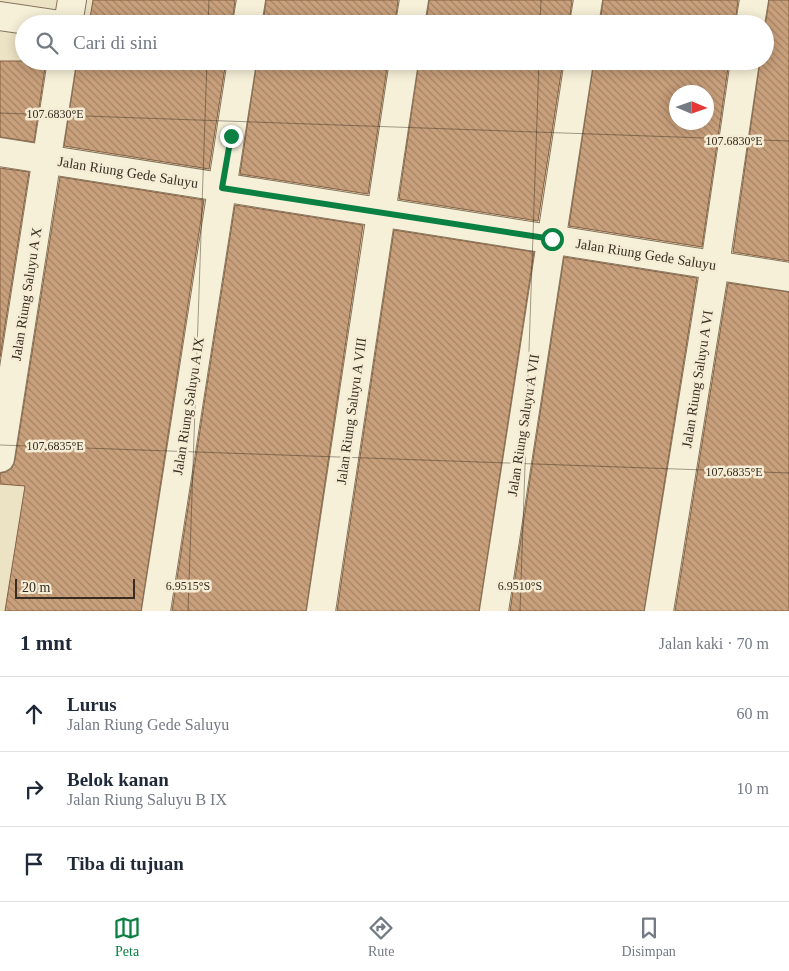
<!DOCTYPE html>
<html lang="id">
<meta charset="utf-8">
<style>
:root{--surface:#fff;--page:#f2f2f3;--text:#1f2937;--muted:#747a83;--line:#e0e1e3;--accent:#0b8043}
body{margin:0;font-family:Georgia,serif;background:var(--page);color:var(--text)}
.compass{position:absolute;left:669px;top:85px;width:45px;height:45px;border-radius:50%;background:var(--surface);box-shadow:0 2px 12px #0003;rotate:92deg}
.scale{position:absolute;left:15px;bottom:12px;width:120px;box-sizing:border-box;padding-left:5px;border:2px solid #372c1f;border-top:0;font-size:14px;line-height:18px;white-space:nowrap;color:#372c1f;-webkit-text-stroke:4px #f4ecd4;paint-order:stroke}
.stop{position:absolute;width:15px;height:15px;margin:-11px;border:4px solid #0b8043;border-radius:50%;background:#fff}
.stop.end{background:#0b8043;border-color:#fff;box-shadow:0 1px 5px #0008}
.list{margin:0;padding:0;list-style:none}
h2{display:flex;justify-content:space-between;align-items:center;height:65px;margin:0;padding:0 20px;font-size:21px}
h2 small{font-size:16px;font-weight:400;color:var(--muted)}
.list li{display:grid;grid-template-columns:32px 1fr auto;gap:15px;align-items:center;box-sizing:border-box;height:75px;padding:0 20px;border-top:1px solid var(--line)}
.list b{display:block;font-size:19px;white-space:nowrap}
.list p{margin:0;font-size:16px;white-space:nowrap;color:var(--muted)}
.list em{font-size:16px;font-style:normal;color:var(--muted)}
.icon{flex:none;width:28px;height:28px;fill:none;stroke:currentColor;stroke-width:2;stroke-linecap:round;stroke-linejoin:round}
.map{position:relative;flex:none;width:789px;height:611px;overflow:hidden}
.search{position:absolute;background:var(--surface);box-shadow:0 2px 12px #0003;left:15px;right:15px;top:15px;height:55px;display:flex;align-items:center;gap:12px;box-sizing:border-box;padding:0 18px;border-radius:28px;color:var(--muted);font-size:19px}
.sheet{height:290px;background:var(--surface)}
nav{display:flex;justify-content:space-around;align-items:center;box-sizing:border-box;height:70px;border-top:1px solid var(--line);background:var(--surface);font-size:14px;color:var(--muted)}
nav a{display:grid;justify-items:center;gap:2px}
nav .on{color:var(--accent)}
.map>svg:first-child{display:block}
</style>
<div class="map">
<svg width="789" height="611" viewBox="0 0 789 611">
<defs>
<pattern id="building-back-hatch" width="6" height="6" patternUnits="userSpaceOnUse" patternTransform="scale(1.25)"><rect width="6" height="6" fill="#c9a07c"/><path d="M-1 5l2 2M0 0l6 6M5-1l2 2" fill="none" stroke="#a48365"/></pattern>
</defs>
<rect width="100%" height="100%" fill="#ece3c5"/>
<g fill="url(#building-back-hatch)" stroke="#846043" fill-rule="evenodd">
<path d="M93 0H235L232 24H89Z"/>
<path d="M266 0H398L395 24H263Z"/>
<path d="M429 0H572L569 24H426Z"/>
<path d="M603 0H738L735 24H600Z"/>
<path d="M769 0H789V261L733 252 760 61H765V27Z"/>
<path d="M0 61H46L34 142 0 137Z"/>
<path d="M77 61H226L209 169 64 146Z"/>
<path d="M257 61H388L368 194 240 174Z"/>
<path d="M419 61H563L538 221 399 199Z"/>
<path d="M594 61H729L702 247 569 226ZM676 92H706V122H676Z"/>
<path d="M0 168 29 172 0 357Z"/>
<path d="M60 177 204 200 141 611H5L25 486 0 484V473L6 472 12 468 15 460Z"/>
<path d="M235 205 363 225 306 611H172Z"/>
<path d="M394 230 534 252 479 611H337Z"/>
<path d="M564 257 697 278 644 611H510Z"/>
<path d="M728 283 789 292V611H675Z"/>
</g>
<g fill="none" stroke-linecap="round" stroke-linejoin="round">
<defs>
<g id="minor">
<path d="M0 16 54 24"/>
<path d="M68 24 72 0"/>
<path d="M247 24 251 0"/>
<path d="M410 24 414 0"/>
<path d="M584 24 588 0"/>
<path d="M750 24 754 0"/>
<path d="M0 152 789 277"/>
<path d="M0 458 62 61"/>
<path d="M156 611 242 61"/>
<path d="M321 611 404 61"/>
<path d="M494 611 579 61"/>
<path d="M659 611 715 265 745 61"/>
</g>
</defs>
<use href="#minor" stroke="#86755c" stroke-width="30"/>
<use href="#minor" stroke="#f7f0d8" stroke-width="28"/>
</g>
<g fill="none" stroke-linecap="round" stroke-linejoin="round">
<path stroke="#0b8043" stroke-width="6" d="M231 136 222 188 552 239"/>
</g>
<path fill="none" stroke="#372c1f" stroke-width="1" stroke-opacity="0.45" d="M208 24 209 0M540 24 541 0M0 113 789 141M0 445 789 473M188 611 207 61M520 611 539 61"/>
<g text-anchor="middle" stroke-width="5" stroke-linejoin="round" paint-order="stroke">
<g font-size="14" fill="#372c1f" stroke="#f4ecd4">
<text transform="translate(128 172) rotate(9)" y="5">Jalan Riung Gede Saluyu</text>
<text transform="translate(646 254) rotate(9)" y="5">Jalan Riung Gede Saluyu</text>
<text transform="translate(26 294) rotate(-81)" y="5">Jalan Riung Saluyu A X</text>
<text transform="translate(697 379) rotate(-81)" y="5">Jalan Riung Saluyu A VI</text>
<text transform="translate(188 406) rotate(-81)" y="5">Jalan Riung Saluyu A IX</text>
<text transform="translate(351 411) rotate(-82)" y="5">Jalan Riung Saluyu A VIII</text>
<text transform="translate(523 425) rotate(-81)" y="5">Jalan Riung Saluyu A VII</text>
</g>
</g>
<g font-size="12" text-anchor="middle" fill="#372c1f" stroke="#f4ecd4" stroke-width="5" stroke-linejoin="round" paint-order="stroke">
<text x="55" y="118">107.6830°E</text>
<text x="734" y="145">107.6830°E</text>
<text x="55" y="450">107.6835°E</text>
<text x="734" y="476">107.6835°E</text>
<text x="188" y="590">6.9515°S</text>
<text x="520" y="590">6.9510°S</text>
</g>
</svg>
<svg class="compass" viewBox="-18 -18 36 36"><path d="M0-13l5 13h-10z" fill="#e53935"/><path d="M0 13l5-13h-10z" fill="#747a83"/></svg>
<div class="scale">20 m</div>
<div class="stop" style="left:552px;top:239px"></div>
<div class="stop end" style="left:231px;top:136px"></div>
<div class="search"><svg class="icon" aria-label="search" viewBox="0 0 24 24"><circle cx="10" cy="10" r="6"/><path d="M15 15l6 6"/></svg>Cari di sini</div>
</div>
<section class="sheet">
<h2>1 mnt<small>Jalan kaki · 70 m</small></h2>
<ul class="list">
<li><svg class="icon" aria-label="ahead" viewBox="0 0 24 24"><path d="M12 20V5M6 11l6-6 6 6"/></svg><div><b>Lurus</b><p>Jalan Riung Gede Saluyu</p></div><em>60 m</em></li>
<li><svg class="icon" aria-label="right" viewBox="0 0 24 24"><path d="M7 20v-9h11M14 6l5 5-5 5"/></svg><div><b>Belok kanan</b><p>Jalan Riung Saluyu B IX</p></div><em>10 m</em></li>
<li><svg class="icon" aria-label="arrive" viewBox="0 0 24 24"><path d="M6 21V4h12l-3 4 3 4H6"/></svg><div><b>Tiba di tujuan</b></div></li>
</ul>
</section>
<nav>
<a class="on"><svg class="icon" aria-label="map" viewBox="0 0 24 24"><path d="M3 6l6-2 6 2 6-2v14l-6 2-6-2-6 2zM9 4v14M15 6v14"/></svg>Peta</a>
<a><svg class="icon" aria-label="directions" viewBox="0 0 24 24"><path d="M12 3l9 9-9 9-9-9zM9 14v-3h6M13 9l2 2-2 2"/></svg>Rute</a>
<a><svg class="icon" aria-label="saved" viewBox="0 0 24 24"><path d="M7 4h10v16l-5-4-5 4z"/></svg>Disimpan</a>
</nav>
